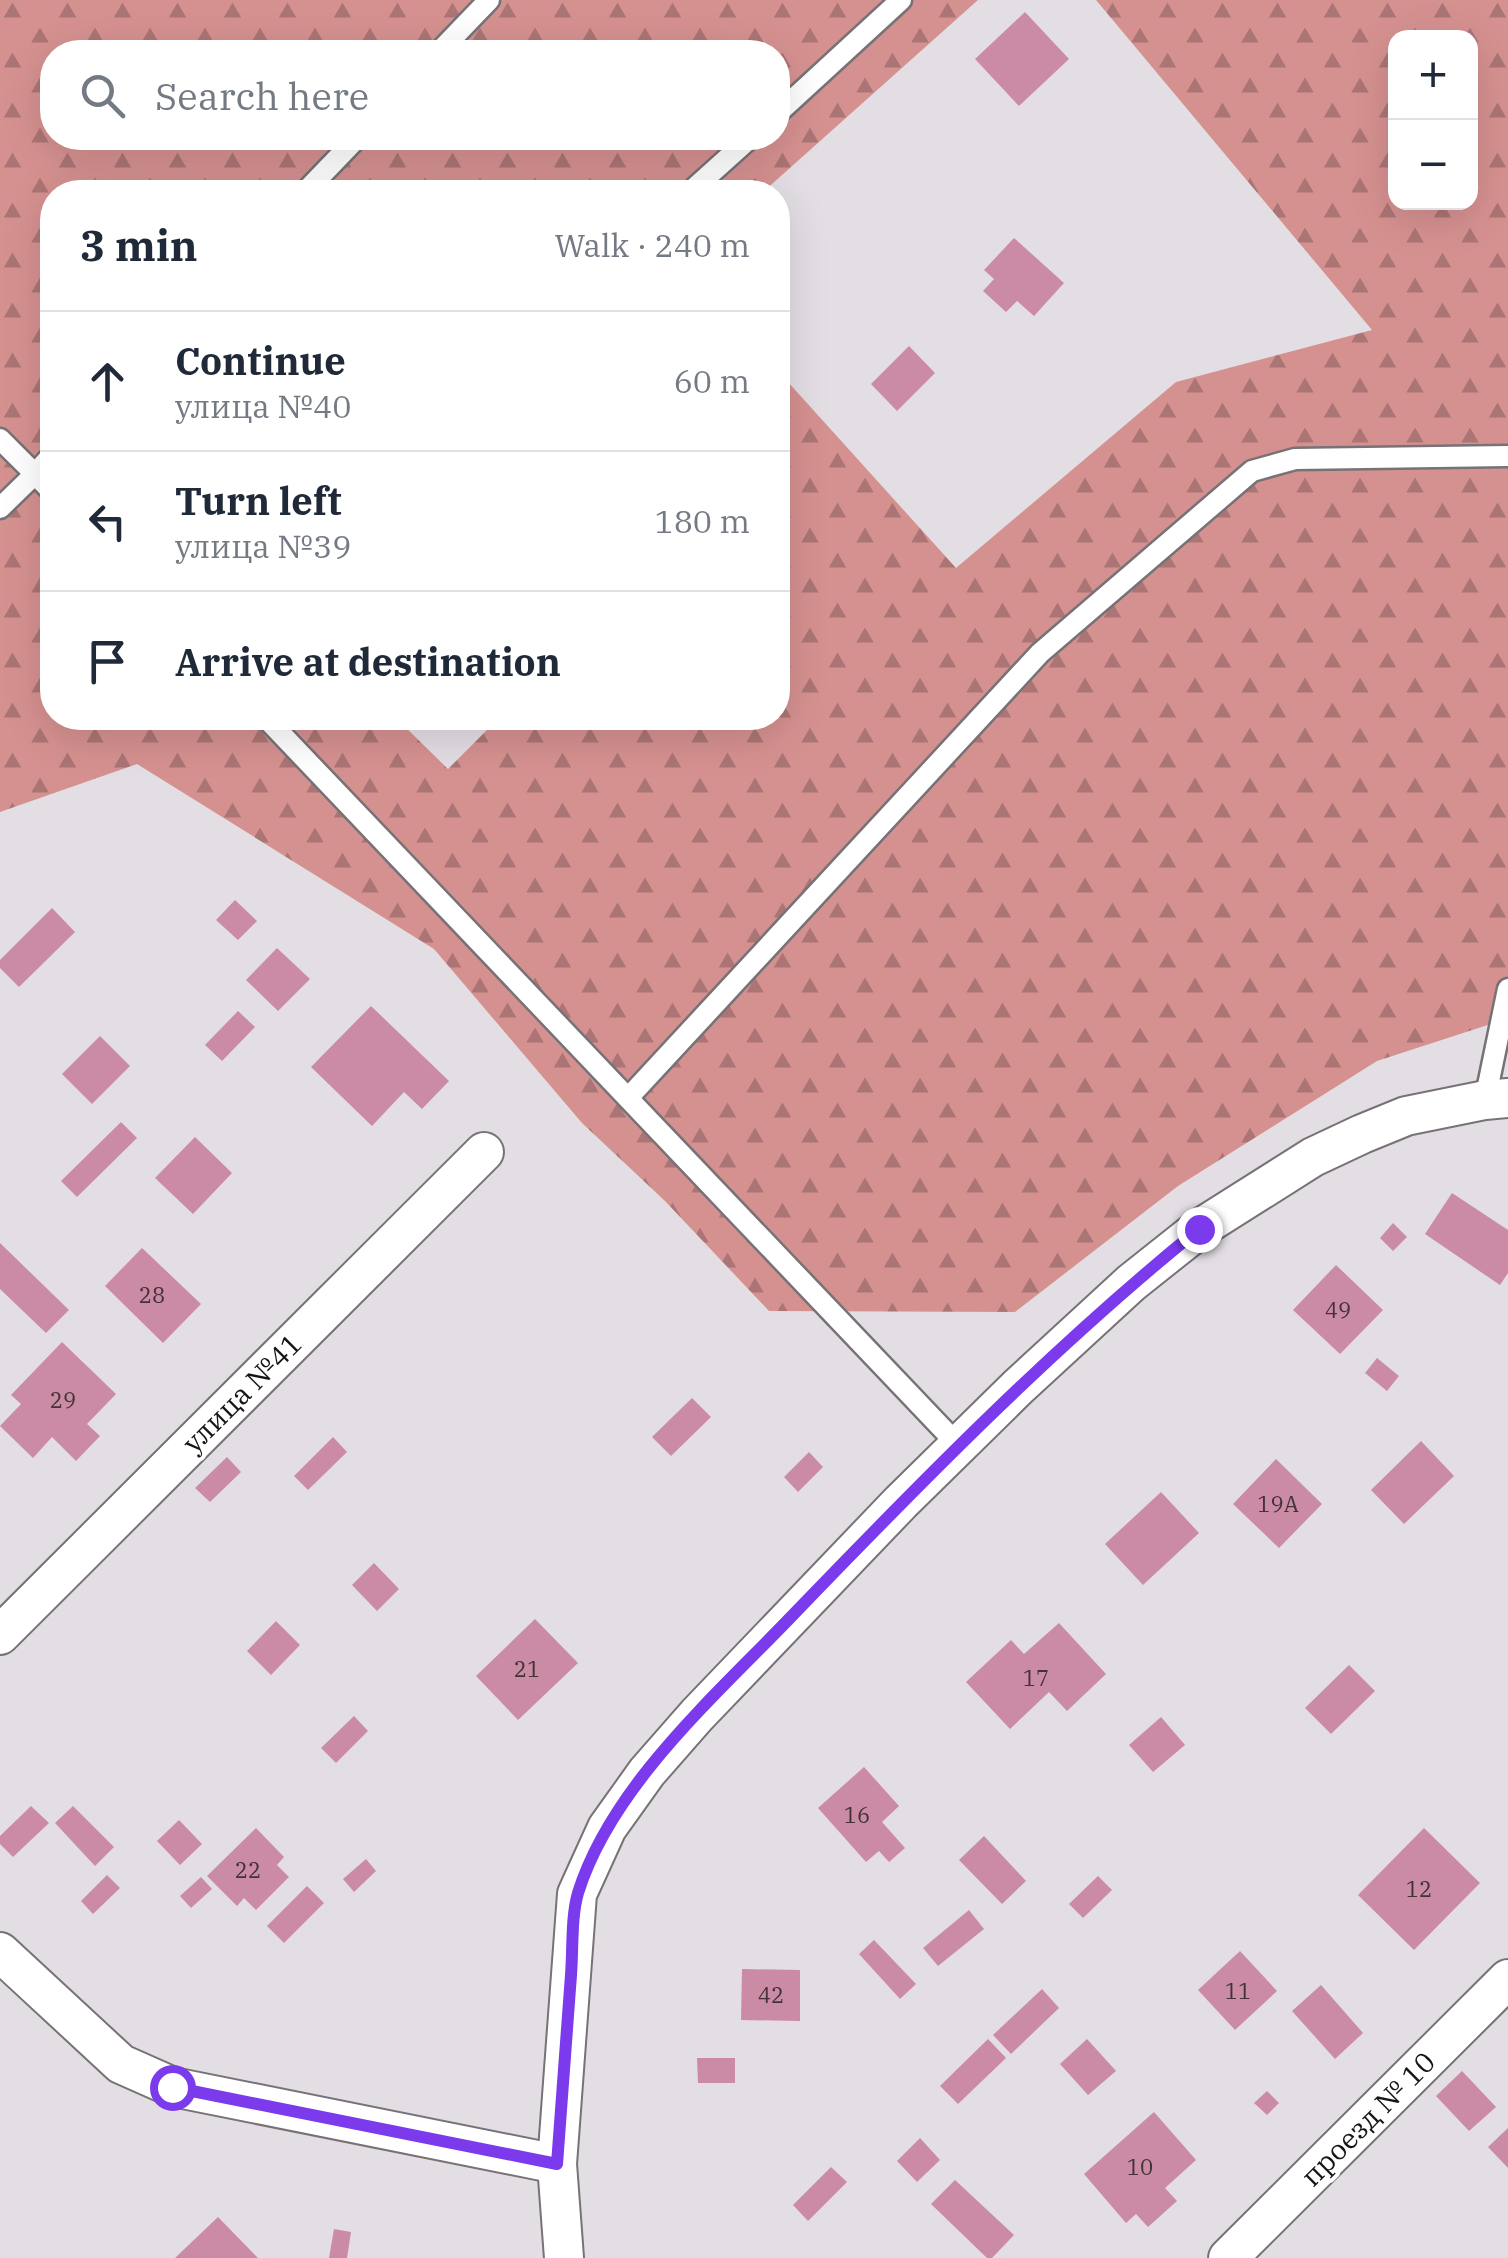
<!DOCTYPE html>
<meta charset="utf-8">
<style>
:root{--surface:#fff;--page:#f6f6f7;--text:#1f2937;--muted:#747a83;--line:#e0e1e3}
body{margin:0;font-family:"IBM Plex Serif",serif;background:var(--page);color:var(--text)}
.controls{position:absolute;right:30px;top:30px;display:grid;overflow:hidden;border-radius:20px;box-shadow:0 10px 40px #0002}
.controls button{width:90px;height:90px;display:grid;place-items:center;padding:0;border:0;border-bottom:2px solid var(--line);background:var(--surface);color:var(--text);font:50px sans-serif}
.stop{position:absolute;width:30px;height:30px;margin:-22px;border:8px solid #7c3aed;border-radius:50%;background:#fff}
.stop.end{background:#7c3aed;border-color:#fff;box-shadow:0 2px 10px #0008}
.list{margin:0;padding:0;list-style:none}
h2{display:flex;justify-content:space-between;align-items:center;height:130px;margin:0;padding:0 40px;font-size:42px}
h2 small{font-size:32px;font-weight:400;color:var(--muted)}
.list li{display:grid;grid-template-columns:65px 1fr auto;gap:30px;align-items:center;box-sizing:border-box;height:140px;padding:0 40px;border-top:2px solid var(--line)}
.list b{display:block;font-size:38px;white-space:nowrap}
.list p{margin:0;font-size:32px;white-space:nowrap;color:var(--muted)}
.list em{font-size:32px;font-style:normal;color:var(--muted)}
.icon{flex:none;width:55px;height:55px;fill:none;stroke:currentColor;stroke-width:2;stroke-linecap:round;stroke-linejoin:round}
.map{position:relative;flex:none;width:1508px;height:2258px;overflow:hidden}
.search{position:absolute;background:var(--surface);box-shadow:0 10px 40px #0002;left:40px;top:40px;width:750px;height:110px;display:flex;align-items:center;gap:25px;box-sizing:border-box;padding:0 35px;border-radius:40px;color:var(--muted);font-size:38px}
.panel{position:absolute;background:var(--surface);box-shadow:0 10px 40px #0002;left:40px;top:180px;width:750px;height:550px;border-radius:40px}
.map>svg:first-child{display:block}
</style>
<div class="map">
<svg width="1508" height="2258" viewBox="0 0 1508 2258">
<defs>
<pattern id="forest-firs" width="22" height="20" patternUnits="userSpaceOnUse" patternTransform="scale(2.5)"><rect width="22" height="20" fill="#d59190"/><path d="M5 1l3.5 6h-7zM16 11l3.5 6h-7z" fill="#ac7575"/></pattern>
</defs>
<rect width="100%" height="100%" fill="#e3dee3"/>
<path fill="url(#forest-firs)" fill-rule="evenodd" d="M0 0H978L763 192H52V718H396L448 769 499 718H778V371L956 568 1176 382 1372 330 1096 0H1508V1022L1500 1021 1377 1061 1178 1186 1015 1312 769 1311 665 1201 582 1123 434 949 137 764 0 812ZM1396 38H1470V202H1396ZM52 52H778V138H52Z"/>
<g fill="#cb8ba5">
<path d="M1025 12 1069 59 1019 106 975 59Z"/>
<path d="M1014 238 1064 283 1034 316 1017 301 1006 312 983 291 994 279 984 270Z"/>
<path d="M909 346 935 373 897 411 871 384Z"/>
<path d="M235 900 257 921 238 940 216 920Z"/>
<path d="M52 908 75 932 19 987 0 968V960Z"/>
<path d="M277 948 310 979 278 1011 246 980Z"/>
<path d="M371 1006 449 1081 422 1109 404 1092 372 1126 311 1067Z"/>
<path d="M238 1011 255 1027 222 1061 205 1045Z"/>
<path d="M100 1036 130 1066 92 1104 62 1074Z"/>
<path d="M121 1122 137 1138 77 1197 61 1181Z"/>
<path d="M195 1137 232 1173 193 1214 155 1178Z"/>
<path d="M1452 1193 1508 1230V1273L1500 1285 1425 1234Z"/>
<path d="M1393 1223 1407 1237 1393 1251 1380 1238Z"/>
<path d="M0 1243 69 1310 46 1333 0 1289Z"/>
<path d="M142 1248 201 1304 163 1343 105 1286Z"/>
<path d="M1336 1265 1383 1310 1340 1354 1293 1310Z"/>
<path d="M62 1342 116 1394 87 1424 100 1436 76 1461 52 1437 33 1458 0 1426 21 1404 11 1395Z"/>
<path d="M1377 1358 1399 1376 1387 1391 1365 1373Z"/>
<path d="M692 1398 711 1417 671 1456 652 1437Z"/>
<path d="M333 1437 347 1452 308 1490 294 1476Z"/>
<path d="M1421 1441 1454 1476 1404 1524 1371 1490Z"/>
<path d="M809 1452 823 1467 798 1492 784 1477Z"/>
<path d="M227 1457 241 1472 210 1502 195 1488Z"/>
<path d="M1276 1459 1322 1504 1279 1548 1233 1504Z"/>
<path d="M1161 1492 1199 1533 1143 1585 1105 1544Z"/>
<path d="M374 1563 399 1589 377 1611 352 1585Z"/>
<path d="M535 1619 578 1663 518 1720 476 1676Z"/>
<path d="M276 1621 300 1645 271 1675 247 1651Z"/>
<path d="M1059 1623 1106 1674 1067 1711 1049 1692 1010 1729 966 1682 1011 1640 1024 1654Z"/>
<path d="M1349 1665 1375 1691 1331 1734 1305 1708Z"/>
<path d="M354 1716 368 1731 336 1763 321 1748Z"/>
<path d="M1161 1717 1185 1745 1153 1772 1129 1745Z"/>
<path d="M864 1767 899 1806 882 1822 905 1848 889 1862 879 1851 866 1862 818 1808Z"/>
<path d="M31 1806 49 1823 13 1857 0 1844V1836Z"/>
<path d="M73 1806 114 1847 95 1866 55 1823Z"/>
<path d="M179 1820 202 1844 180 1865 157 1841Z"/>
<path d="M256 1828 284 1857 277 1865 289 1877 256 1910 244 1898 237 1906 207 1876Z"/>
<path d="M1424 1828 1480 1883 1414 1950 1358 1895Z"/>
<path d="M984 1836 1026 1881 1002 1904 959 1860Z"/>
<path d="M366 1859 376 1871 354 1892 343 1879Z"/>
<path d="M107 1875 120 1888 93 1914 81 1901Z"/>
<path d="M1098 1876 1112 1890 1083 1918 1069 1904Z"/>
<path d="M201 1877 212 1889 191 1908 180 1896Z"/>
<path d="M307 1886 324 1903 284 1943 267 1926Z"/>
<path d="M969 1910 984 1929 938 1966 923 1948Z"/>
<path d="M874 1940 916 1984 900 1999 859 1954Z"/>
<path d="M1240 1951 1277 1991 1235 2030 1198 1990Z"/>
<path d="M742 1969 800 1970V2021L741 2020Z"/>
<path d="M1321 1985 1363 2033 1335 2059 1292 2011Z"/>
<path d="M1042 1989 1059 2008 1011 2054 993 2035Z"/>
<path d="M988 2039 1006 2058 958 2104 940 2086Z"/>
<path d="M1087 2039 1116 2071 1088 2095 1060 2064Z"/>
<path d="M697 2058H735V2083H698Z"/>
<path d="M1462 2071 1496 2107 1469 2131 1436 2096Z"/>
<path d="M1267 2091 1279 2103 1267 2115 1254 2103Z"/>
<path d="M1154 2112 1196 2160 1165 2188 1177 2201 1148 2227 1136 2214 1126 2223 1084 2174Z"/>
<path d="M1508 2128V2168L1488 2147Z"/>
<path d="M920 2138 940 2160 917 2182 897 2161Z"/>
<path d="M831 2167 847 2182 808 2221 793 2205Z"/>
<path d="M955 2180 1014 2235 992 2258H987L931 2204Z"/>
<path d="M218 2217 258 2258H175Z"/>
<path d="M334 2229 351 2232 347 2258H329Z"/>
</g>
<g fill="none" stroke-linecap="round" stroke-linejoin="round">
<defs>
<g id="service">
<path d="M439 52 489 0"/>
<path d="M778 113 901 0"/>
<path d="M305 192 357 138"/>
<path d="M690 192 750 138"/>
<path d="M0 439 35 474 52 455"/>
<path d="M0 508 35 474 52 492"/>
<path d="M266 718 959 1446"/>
<path d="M628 1098 1040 653 1252 471 1295 459 1508 456"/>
<path d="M1485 1100 1508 989"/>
</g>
<g id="minor">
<path d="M0 1635 484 1152"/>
<path d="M0 1952 121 2064 173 2087 557 2164"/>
<path d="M564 2258 557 2164 577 1894 607 1828 647 1772 697 1715 901 1502 1018 1387 1131 1283 1199 1229 1313 1157 1362 1134 1406 1116 1485 1100 1508 1098"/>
<path d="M1228 2258 1508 1979"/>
</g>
</defs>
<use href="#service" stroke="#767276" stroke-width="25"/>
<use href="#minor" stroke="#767276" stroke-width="42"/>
<use href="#service" stroke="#fff" stroke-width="20"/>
<use href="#minor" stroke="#fff" stroke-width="38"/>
</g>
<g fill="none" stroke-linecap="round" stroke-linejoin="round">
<path stroke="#7c3aed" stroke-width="12" d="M172 2087 557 2164C562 2101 566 2038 571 1975 573 1949 571 1917 578 1893 611 1787 714 1697 789 1619 920 1483 1052 1348 1199 1229"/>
</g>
<g text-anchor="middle" stroke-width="8" stroke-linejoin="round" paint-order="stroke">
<g font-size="22" fill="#43323a">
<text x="152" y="1303">28</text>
<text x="1338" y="1318">49</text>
<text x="63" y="1408">29</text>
<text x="1278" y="1512">19А</text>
<text x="527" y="1677">21</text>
<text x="1036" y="1686">17</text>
<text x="857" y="1823">16</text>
<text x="248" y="1878">22</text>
<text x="1419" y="1897">12</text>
<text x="1238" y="1999">11</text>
<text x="771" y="2003">42</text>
<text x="1140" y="2175">10</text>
</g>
<g font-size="28" fill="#161416" stroke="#fff">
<text transform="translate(242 1393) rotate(-45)" y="10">улица №41</text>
<text transform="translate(1368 2119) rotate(-45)" y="10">проезд № 10</text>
</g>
</g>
</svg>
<div class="controls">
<button>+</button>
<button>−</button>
</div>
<div class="stop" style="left:172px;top:2087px"></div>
<div class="stop end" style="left:1199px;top:1229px"></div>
<div class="search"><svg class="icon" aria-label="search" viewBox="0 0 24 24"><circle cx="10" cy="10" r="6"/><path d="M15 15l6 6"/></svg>Search here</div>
<section class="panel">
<h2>3 min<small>Walk · 240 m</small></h2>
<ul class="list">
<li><svg class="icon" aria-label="ahead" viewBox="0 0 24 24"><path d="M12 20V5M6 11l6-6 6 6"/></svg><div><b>Continue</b><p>улица №40</p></div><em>60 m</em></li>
<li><svg class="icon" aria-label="left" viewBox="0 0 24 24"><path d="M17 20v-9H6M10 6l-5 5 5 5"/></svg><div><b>Turn left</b><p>улица №39</p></div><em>180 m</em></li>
<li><svg class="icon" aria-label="arrive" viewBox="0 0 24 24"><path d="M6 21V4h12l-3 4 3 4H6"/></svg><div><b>Arrive at destination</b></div></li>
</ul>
</section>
</div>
